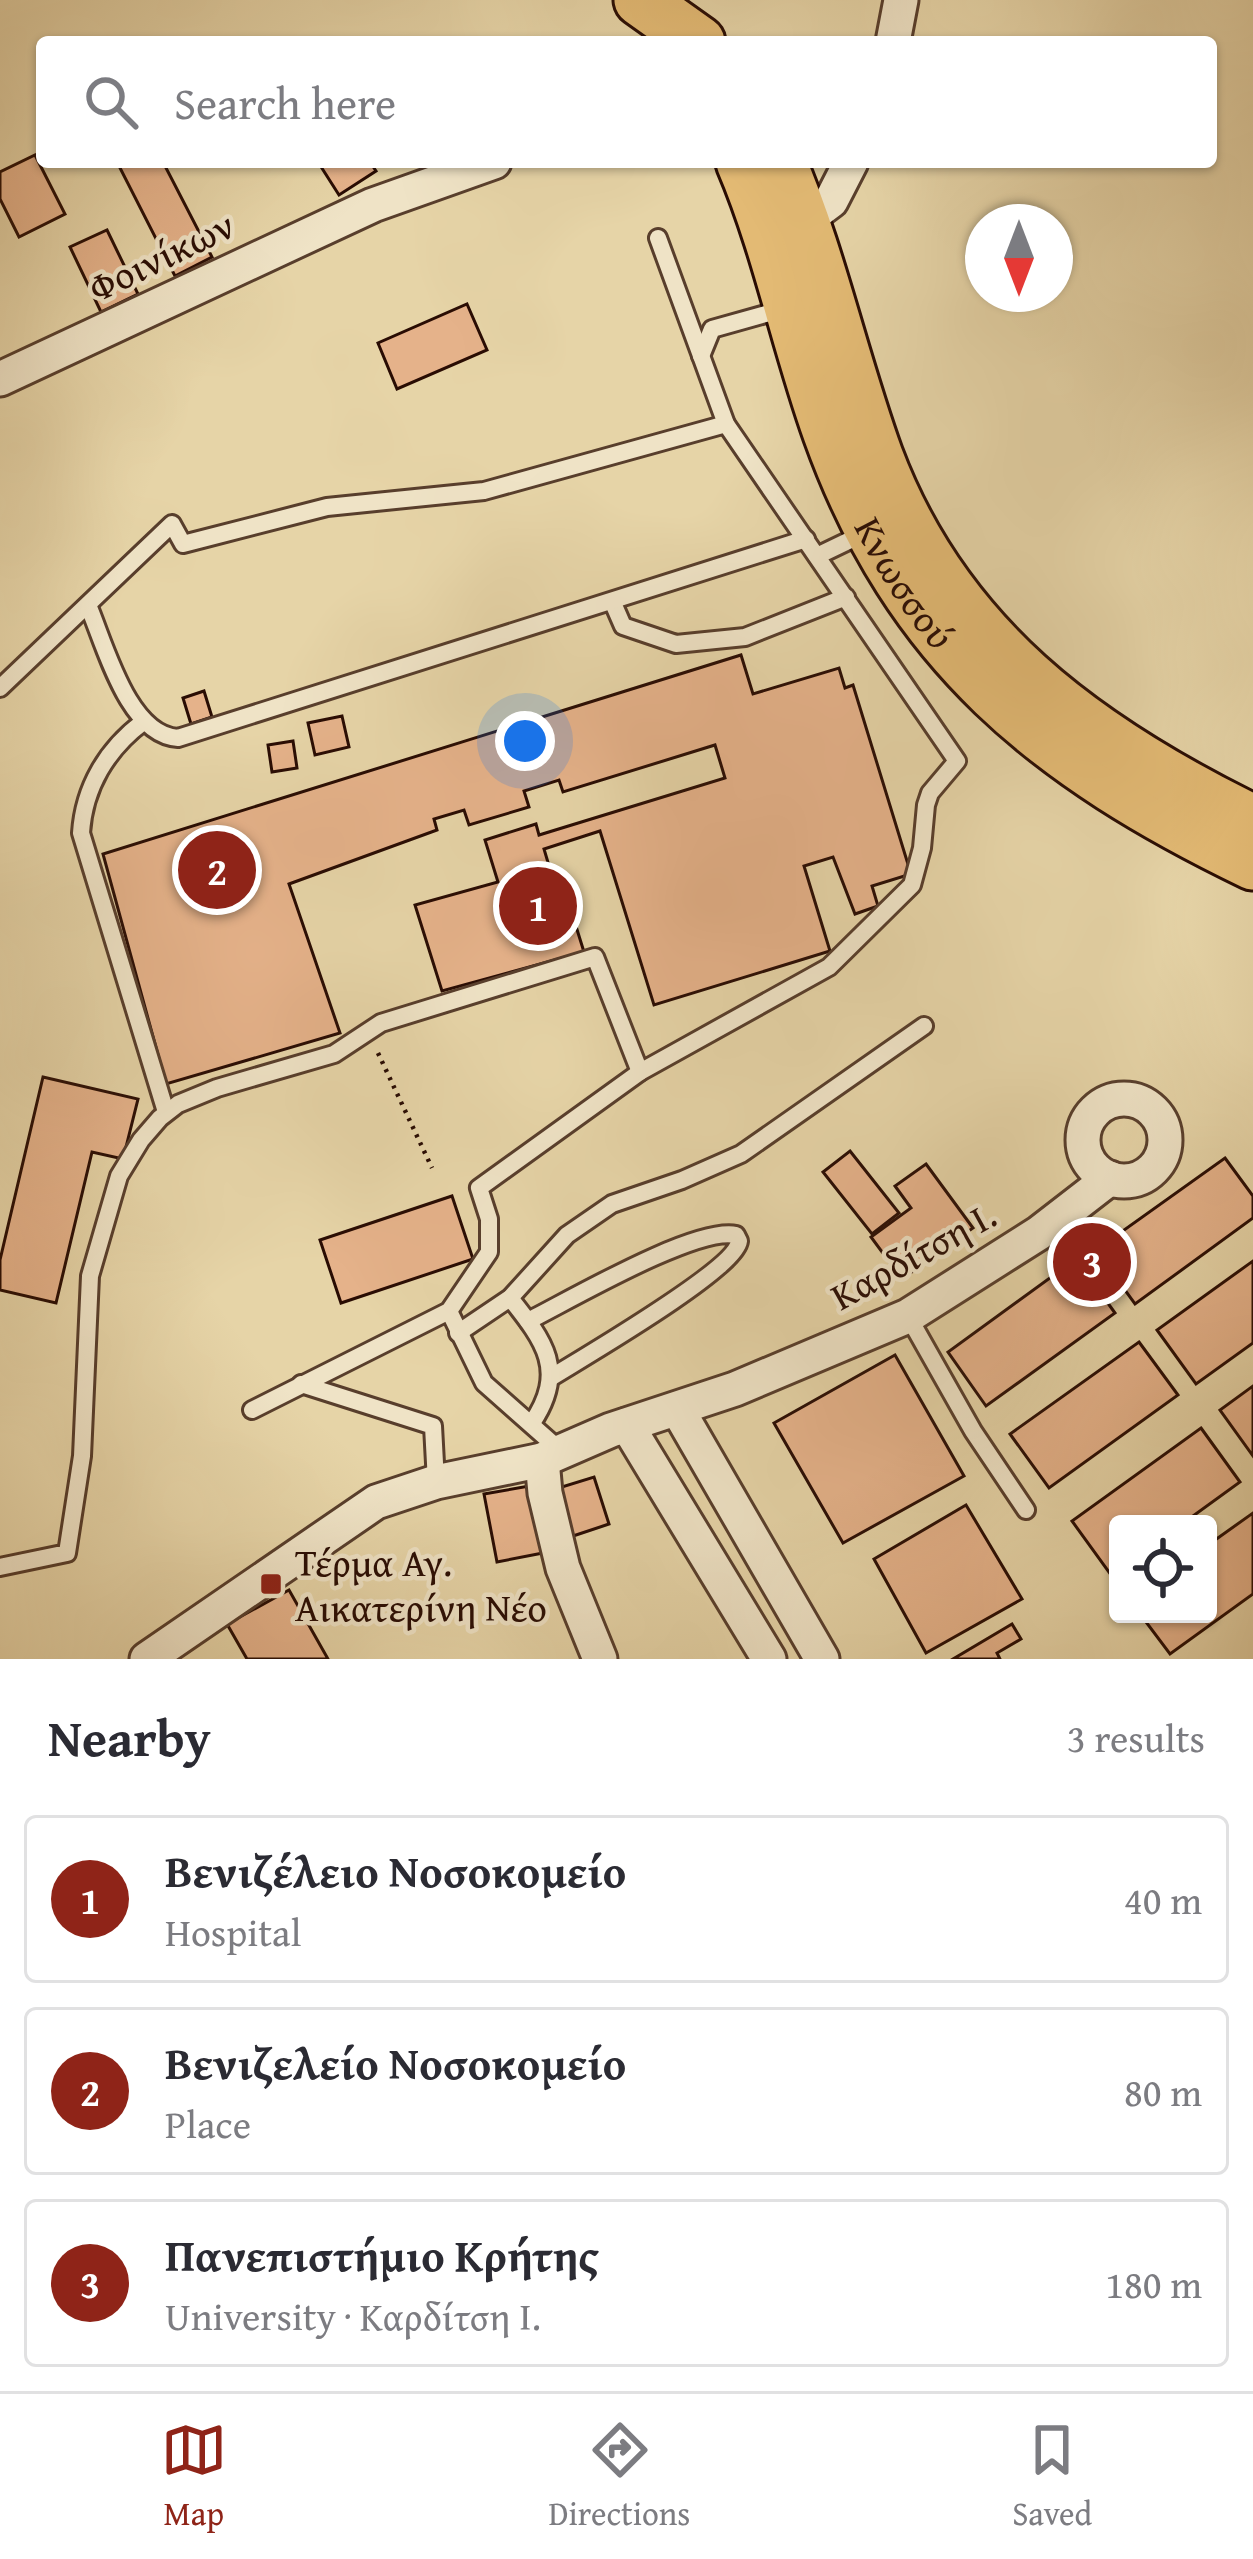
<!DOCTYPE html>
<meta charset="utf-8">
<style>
:root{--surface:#fff;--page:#f2f2f3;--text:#2b2b33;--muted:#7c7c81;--line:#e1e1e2;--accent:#8f2418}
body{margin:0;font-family:"Gentium Book Plus",serif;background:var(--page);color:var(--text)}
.controls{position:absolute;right:36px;bottom:36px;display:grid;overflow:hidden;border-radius:12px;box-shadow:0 3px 9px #0004}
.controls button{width:108px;height:108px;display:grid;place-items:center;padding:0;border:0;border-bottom:3px solid var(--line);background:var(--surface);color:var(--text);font:60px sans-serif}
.compass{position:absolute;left:965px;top:204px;width:108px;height:108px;border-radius:50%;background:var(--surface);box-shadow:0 3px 9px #0004;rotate:180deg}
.you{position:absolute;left:525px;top:741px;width:42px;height:42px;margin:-30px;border:9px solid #fff;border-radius:50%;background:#1a73e8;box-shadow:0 0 0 18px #1a73e833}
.badge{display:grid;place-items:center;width:78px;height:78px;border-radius:50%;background:var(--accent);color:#fff;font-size:39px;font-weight:700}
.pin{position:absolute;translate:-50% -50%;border:6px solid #fff;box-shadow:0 3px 12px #0006}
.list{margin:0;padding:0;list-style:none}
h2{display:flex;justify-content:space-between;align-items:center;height:156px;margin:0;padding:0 48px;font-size:51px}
h2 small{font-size:39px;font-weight:400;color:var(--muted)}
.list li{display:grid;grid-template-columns:78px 1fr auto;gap:36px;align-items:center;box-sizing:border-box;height:168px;margin:0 24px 24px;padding:0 24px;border:3px solid var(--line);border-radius:12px}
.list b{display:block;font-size:45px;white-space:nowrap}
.list p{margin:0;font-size:39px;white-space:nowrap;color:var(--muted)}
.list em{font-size:39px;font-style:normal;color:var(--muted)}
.icon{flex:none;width:66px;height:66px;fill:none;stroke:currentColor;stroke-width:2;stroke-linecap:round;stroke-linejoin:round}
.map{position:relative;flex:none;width:1253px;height:1659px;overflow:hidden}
.search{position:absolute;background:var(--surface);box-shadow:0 3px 9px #0004;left:36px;right:36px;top:36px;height:132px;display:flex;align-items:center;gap:30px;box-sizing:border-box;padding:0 42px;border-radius:12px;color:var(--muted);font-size:45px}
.sheet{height:732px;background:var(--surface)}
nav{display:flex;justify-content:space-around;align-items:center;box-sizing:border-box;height:168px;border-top:3px solid var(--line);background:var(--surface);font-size:33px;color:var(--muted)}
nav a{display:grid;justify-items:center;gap:6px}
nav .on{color:var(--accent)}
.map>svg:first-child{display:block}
</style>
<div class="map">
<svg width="1253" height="1659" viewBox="0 0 1253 1659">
<rect width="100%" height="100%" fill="#e6d4a7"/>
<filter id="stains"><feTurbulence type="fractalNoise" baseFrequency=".00167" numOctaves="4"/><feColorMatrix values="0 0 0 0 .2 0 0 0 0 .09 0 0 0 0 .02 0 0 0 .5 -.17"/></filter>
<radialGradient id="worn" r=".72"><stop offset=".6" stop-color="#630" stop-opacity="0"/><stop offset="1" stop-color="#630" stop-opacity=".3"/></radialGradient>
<g fill="#e5b28a" stroke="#290c03" stroke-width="3">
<path d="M35 155 65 214 19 237 0 199V172Z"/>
<path d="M117 162H163L212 257 175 276Z"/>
<path d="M318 162H370L376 171 339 195Z"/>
<path d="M107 230 138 294 101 312 70 247Z"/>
<path d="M467 304 487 350 397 389 378 343Z"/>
<path d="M741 655 753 694 839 668 845 688 853 685 911 874 872 886 878 906 855 914 833 857 804 866 830 951 654 1005 600 831 544 849 552 876 560 875 584 952 442 991 415 905 498 882 485 840 536 824 539 835 725 778 715 745 563 792 559 780 524 791 529 807 469 825 464 810 434 819 437 830 289 884 340 1033 166 1084 103 854Z"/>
<path d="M204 691 212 717 191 724 183 698Z"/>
<path d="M342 716 349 747 315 755 308 723Z"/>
<path d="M293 741 297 768 272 772 268 745Z"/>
<path d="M43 1077 138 1099 123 1159 92 1152 56 1303 0 1290V1260Z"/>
<path d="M850 1151 899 1213 872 1234 823 1172Z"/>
<path d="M1225 1158 1253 1196V1218L1135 1304 1096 1250Z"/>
<path d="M926 1164 973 1228 902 1279 871 1237 911 1208 895 1186Z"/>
<path d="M452 1196 473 1259 341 1303 320 1240Z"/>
<path d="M1076 1259 1115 1313 986 1406 948 1352Z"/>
<path d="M1253 1261V1343L1196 1384 1157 1330Z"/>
<path d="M1139 1342 1178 1395 1049 1488 1010 1434Z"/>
<path d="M895 1355 964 1476 843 1543 774 1423Z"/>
<path d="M1253 1386V1456L1220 1410Z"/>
<path d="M1201 1428 1240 1482 1182 1524H1118V1570L1111 1575 1072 1521Z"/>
<path d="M594 1477 609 1524 567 1538 552 1490Z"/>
<path d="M535 1485 548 1552 497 1562 484 1494Z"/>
<path d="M966 1505 1022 1599 926 1653 874 1559Z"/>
<path d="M1253 1513V1594L1170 1654 1140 1614H1208V1545Z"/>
<path d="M289 1590 328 1659H247L227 1624Z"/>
<path d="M1012 1624 1021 1639 997 1653 1000 1659H953Z"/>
</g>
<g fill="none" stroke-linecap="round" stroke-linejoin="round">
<defs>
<g id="lane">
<path d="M701 356 712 329 787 308"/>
<path d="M817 556 869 531"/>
<path d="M613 603 623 626 676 644 745 637 846 597"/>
<path d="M88 605C105 645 128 735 178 738L806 539"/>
<path d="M0 688 172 524 183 544 327 507 484 491 726 424"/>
<path d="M143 722C107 749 84 787 81 833L166 1112"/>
<path d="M510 1298C545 1342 567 1371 532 1423"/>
<path d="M449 1311 484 1383 562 1452"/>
<path d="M908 1316 973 1431 1026 1510"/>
<path d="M528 1321C570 1300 696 1226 736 1235L739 1241C736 1269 584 1357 552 1377"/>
<path d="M458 1333 510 1298 567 1235 612 1204 682 1180 741 1154 924 1026"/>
<path d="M301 1384 433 1426 436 1482"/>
<path d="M252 1410 449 1311 489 1252V1219L479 1188 640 1072"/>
<path d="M0 1567 67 1553 82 1456 90 1276 119 1176 141 1140 160 1118 178 1104 217 1088 334 1054 381 1023 595 957 640 1072 829 967 912 885 922 848 926 805 930 793 957 761 726 424 658 238"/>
</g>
<g id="street">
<path d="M893 42 901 0"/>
<path d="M803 222 831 201 851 162"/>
<path d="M0 379 373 205 494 162"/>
<circle cx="1124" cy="1140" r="41"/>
<path d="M678 1410 822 1659"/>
<path d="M627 1425 769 1659"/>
<path d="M542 1460 545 1493 563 1568 600 1659"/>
<path d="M147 1659 376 1502 436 1482 542 1460 611 1430 735 1389 908 1316 1039 1233 1110 1178"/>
</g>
<g id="primary">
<path d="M640 0 699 42"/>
<path id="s1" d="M742 162C779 249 797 344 829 433 908 654 1048 765 1253 864"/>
<path d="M780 162C820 254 842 360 877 456 945 637 1085 739 1253 821"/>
</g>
</defs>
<use href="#lane" stroke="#583e2c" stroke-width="22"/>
<use href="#street" stroke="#583e2c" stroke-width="39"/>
<use href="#primary" stroke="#290c03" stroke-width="57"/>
<path stroke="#290c03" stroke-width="4.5" stroke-dasharray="3 6" stroke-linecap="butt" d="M378 1053 432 1168"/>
<use href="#lane" stroke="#efe3c6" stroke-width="16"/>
<use href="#street" stroke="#efe3c6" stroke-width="33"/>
<use href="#primary" stroke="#e3ba74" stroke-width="51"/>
</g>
<rect fill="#8f2418" stroke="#efe3c6" stroke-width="4.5" x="259" y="1572" width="24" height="24" rx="6"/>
<g text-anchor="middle" stroke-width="9" stroke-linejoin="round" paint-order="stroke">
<g font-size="39" fill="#290c03" stroke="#efe3c6">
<text transform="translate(161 256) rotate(-26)" y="14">Φοινίκων</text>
<text dy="14" stroke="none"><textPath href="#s1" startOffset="453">Κνωσσού</textPath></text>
<text transform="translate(913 1255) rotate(-29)" y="14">Καρδίτση Ι.</text>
</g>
<g font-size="39" fill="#290c03" stroke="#efe3c6" text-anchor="start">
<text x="295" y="1576">Τέρμα Αγ.<tspan x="295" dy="45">Αικατερίνη Νέο</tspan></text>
</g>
</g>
<rect width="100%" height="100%" filter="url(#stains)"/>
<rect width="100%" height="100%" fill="url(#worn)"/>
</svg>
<div class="controls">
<button><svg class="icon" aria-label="locate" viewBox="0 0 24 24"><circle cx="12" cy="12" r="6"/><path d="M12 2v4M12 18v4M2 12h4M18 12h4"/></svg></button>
</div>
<svg class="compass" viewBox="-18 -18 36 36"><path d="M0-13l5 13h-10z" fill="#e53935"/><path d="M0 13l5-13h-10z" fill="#7c7c81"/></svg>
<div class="you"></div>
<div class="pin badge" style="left:538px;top:906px">1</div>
<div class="pin badge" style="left:217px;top:870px">2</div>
<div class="pin badge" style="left:1092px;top:1262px">3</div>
<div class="search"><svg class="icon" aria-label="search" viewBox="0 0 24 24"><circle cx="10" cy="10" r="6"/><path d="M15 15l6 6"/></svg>Search here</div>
</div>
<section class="sheet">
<h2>Nearby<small>3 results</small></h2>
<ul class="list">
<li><span class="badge">1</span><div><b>Βενιζέλειο Νοσοκομείο</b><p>Hospital</p></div><em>40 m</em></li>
<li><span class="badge">2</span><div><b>Βενιζελείο Νοσοκομείο</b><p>Place</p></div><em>80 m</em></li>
<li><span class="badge">3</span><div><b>Πανεπιστήμιο Κρήτης</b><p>University · Καρδίτση Ι.</p></div><em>180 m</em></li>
</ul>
</section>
<nav>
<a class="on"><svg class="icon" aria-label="map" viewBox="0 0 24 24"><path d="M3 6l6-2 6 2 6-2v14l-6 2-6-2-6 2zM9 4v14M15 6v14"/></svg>Map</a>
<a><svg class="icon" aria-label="directions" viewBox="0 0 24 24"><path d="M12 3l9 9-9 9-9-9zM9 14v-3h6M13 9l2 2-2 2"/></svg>Directions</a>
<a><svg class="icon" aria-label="saved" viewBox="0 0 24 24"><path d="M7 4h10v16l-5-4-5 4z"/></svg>Saved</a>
</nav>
